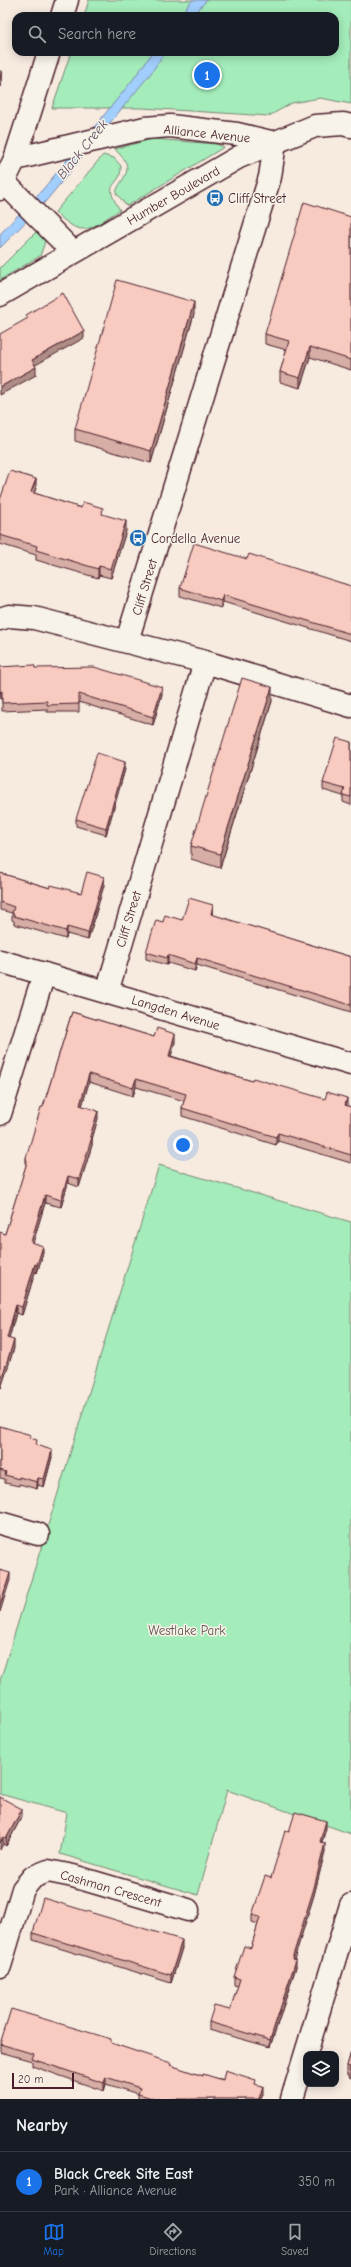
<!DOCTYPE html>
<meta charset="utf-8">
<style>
:root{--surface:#171b24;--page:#20242c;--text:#f1f3f6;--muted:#9ea1a6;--line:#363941;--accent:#1a73e8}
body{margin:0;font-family:"Comic Neue",sans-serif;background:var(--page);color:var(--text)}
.controls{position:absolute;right:12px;bottom:12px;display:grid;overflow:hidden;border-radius:8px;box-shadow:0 2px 10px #0003}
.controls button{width:36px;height:36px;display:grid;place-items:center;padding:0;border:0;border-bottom:1px solid var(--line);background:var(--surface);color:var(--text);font:20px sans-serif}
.scale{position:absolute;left:12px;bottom:10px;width:62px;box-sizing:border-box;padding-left:4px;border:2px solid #4a1f2b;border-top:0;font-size:11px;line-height:14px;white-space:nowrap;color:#4a1f2b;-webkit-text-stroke:3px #f7f3e8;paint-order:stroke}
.you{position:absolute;left:183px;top:1145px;width:14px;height:14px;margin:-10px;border:3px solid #fff;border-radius:50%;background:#1a73e8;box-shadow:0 0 0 6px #1a73e833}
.badge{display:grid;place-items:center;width:26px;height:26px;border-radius:50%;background:var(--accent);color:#fff;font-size:13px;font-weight:700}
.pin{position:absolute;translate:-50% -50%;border:2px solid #fff;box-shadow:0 1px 4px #0006}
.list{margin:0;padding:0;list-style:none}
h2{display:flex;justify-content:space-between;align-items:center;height:52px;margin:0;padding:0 16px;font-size:17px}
h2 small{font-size:13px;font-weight:400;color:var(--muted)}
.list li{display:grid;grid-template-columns:26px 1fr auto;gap:12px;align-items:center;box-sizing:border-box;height:60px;padding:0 16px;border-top:1px solid var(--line)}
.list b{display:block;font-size:15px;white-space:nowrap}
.list p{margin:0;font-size:13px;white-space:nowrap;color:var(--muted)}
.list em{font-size:13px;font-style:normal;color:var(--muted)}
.icon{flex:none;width:22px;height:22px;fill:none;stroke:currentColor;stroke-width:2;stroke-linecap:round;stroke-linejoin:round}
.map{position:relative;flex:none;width:351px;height:2099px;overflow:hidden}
.search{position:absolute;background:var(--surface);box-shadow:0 2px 10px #0003;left:12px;right:12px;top:12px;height:44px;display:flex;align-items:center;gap:10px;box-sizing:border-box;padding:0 14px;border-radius:12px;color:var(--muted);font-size:15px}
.sheet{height:112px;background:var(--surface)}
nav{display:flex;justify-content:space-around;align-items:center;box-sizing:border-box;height:56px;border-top:1px solid var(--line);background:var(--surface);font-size:11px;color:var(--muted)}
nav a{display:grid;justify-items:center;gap:2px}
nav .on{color:var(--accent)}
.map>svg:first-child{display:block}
</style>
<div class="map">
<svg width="351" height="2099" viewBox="0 0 351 2099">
<rect width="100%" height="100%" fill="#f7ebe0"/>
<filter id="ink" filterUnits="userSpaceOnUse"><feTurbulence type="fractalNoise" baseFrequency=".025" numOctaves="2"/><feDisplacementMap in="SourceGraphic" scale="8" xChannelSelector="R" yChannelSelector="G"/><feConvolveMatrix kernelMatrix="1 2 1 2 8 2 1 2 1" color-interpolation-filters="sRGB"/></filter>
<g filter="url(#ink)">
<g fill="#a4ecba" stroke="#778672">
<path d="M89 0H351V104L320 98 292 103 269 116 142 108H52L71 52H335V16H84Z"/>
<path d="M152 139 216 144 224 147 127 206 116 193C118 182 132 174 125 161 123 157 118 153 115 149Z"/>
<path d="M103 155 114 158 121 166C122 189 100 179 120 210 89 228 85 241 55 212Z"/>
<path d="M37 231 45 242 40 256 0 280V268Z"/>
<path d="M159 1165 351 1222V1834L227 1790 198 1895 60 1854 67 1813 0 1794V1681Z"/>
</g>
<g fill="#a1cefc" stroke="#7e88a8">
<path d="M192 0H207L192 16H180Z"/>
<path d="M153 52H165L151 73 46 201 0 248V234L44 188 132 81Z"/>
</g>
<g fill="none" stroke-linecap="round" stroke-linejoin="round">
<defs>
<g id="minor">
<path d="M62 16 67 0"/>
<path d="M15 159 145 128 170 126 237 134 275 143"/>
<path d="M4 182 73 252"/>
<path d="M0 189 15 159 49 52"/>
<path d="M0 295 239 157 315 126 343 124 351 126"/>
<path d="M0 619 9 616 34 618 205 662 351 706"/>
<path d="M127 641 270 177 275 143"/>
<path d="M0 961 351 1064"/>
<path d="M107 992 205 662"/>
<path d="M0 1114 44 974"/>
<path d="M0 1523 38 1534"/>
<path d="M0 1966 23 1889 33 1877 48 1871 73 1876 188 1910"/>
<path d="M292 2099 351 1905"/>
</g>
</defs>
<use href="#minor" stroke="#4a1f2b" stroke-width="25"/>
<use href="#minor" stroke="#f7f3e8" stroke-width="22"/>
</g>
<g fill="#d6aea5" stroke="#4a1f2b">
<path d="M351 217V370L310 357 300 388 280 382V372L287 350 265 344V334Z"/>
<path d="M194 314 151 463 75 441V429Z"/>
<path d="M36 488 34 493 103 515 126 531 111 578 99 575 98 578 36 560V555L0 544V500Z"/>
<path d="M247 559 351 586V641L223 602 221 608 180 596V588Z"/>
<path d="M0 667 35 668 162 694 153 725 79 702V712H47V709L2 711V698L0 699Z"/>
<path d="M272 701 220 868 191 859V846Z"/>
<path d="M351 742V805L343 802V796L323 790V783Z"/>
<path d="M125 769 106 835 76 826V819Z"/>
<path d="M0 873 50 888 81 893 104 885 88 940 67 934 66 939 14 924V921L12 920V913L0 910Z"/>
<path d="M213 912V915L351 957V1012L197 965 195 971 168 963 167 965 146 959V952L163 922 182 920Z"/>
<path d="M72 1012 154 1037 175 1042 171 1056 252 1081 351 1107V1163L278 1141 276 1145 182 1116V1108L184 1101 136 1087 133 1096 89 1082 82 1106 98 1118 92 1139V1145L79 1187 68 1183 61 1207 45 1203 33 1242 43 1253 37 1273 35 1272 22 1315 16 1313 9 1339 14 1348 1 1388H0V1234H5L26 1166V1158L43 1107Z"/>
<path d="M0 1426 31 1439 37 1446 52 1457 44 1487 38 1485 37 1489 19 1484V1486L5 1483V1479L0 1478Z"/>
<path d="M0 1797 22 1816 6 1846 3 1844Z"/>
<path d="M326 1828 322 1842 325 1851 314 1895 294 1959 296 1967 270 2047 209 2030V2022L230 2010 238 1986 234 1985V1977L251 1948 258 1924 252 1922V1915L271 1878 289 1832Z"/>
<path d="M33 1933 182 1948 171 1983 33 1940Z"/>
<path d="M111 2043 171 2066 203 2076 256 2085 263 2094 261 2099H138V2094L106 2084 104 2091 32 2066V2061L0 2052V2044Z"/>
<path d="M351 2052V2078L349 2077V2074H347V2066Z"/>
</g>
<g fill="#ae8d86" stroke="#4a1f2b">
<path d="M2 71V79L0 87V79Z"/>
<path d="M194 302V314L151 463V451Z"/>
<path d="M84 331V338L32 367V360Z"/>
<path d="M310 347V357L300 388V378Z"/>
<path d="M36 367V375L0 395V387Z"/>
<path d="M36 479V488L31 502V492Z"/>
<path d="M126 521V531L111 578V569Z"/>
<path d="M99 566V575L98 578V569Z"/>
<path d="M223 595V602L221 608V601Z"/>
<path d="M162 687V694L153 725V717Z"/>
<path d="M272 687V701L220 868V854Z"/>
<path d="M2 691V698L0 699V692Z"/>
<path d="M125 762V769L106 835V828Z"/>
<path d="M104 877V885L88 940V933Z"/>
<path d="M213 905V912L211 922V914Z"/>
<path d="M67 927V934L66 939V931Z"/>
<path d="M168 955V963L167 965V958Z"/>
<path d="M197 958V965L195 971V964Z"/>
<path d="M175 1034V1042L169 1063V1056Z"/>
<path d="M89 1074V1082L80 1113V1105Z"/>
<path d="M136 1079V1087L133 1096V1088Z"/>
<path d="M347 1098V1106L345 1105Z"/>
<path d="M98 1111V1118L92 1139V1145L79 1187V1179L90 1136Z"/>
<path d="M278 1133V1141L276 1145V1137Z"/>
<path d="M68 1176V1183L61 1207V1200Z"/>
<path d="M45 1195V1203L31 1250V1242Z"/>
<path d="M43 1246V1253L37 1273V1265Z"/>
<path d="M35 1264V1272L22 1315V1307Z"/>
<path d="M16 1305V1313L7 1346V1338Z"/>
<path d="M14 1340V1348L1 1388V1380Z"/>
<path d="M52 1450V1457L44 1487V1479Z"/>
<path d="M38 1478V1485L37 1489V1482Z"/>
<path d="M10 1573V1580L0 1612V1605Z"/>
<path d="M22 1809V1816L6 1846V1839Z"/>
<path d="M326 1821V1828L320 1849V1842Z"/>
<path d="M3 1837V1844L0 1850V1843Z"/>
<path d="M325 1843V1851L314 1895 292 1966V1959Z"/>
<path d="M182 1940V1948L171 1983V1975Z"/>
<path d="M296 1960V1967L270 2047V2040Z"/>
<path d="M106 2077V2084L104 2091V2083Z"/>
<path d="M263 2086V2094L261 2099H259Z"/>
</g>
<g fill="#f9cac0" stroke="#4a1f2b">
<path d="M0 71H2L0 79Z"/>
<path d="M304 202 351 217V360L310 347 300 378 280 372 289 341 265 334Z"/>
<path d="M117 280 194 302 151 451 75 429Z"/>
<path d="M63 293 84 331 32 360 36 367 0 387V334L28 318 26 315Z"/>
<path d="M10 471 36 479 31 492 81 508 83 502 103 508 102 514 126 521 111 569 99 566 98 569 36 550 37 546 0 535V500Z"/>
<path d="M194 543 247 559 249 554 351 586V634L223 595 221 601 180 588Z"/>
<path d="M34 665 35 668 94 667 162 687 153 717 79 694V704L47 705V701L2 703V691L0 692V667Z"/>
<path d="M242 678 272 687 220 854 191 846Z"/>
<path d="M337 738 351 742V797L343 795 345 789 323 783Z"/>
<path d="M97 753 125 762 106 828 76 819Z"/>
<path d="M87 872 104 877 88 933 67 927 66 931 14 916V914L12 913 14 907 0 902V873L50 888 51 885 81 893Z"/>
<path d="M189 898 213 905 211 914 351 957V1005L197 958 195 964 168 955 167 958 146 952 156 920 163 922 165 915 182 920Z"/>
<path d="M72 1012 154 1037 157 1028 175 1034 169 1056 252 1081 253 1078 325 1099 327 1092 347 1098 345 1105 351 1107V1155L278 1133 276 1137 182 1108 186 1094 136 1079 133 1088 89 1074 80 1105 98 1111 90 1136 92 1137 79 1179 68 1176 61 1200 45 1195 31 1242 43 1246 37 1265 35 1264 22 1307 16 1305 7 1338 14 1340 1 1380H0V1232L5 1234 27 1162 26 1158 41 1107H43Z"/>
<path d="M0 1426 31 1435 30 1438 37 1440 36 1445 52 1450 44 1479 38 1478 37 1482 19 1477V1479L5 1475 6 1472 0 1470Z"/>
<path d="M0 1570 10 1573 0 1605Z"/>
<path d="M0 1797 22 1809 6 1839 3 1837 0 1843Z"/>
<path d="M295 1812 326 1821 320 1842 325 1843 314 1888 292 1959 296 1960 270 2040 209 2022 214 2006 230 2010 240 1979 234 1977 244 1946 251 1948 260 1917 252 1915 265 1876 271 1878 285 1831 289 1832Z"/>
<path d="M43 1898 182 1940 171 1975 33 1933Z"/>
<path d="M11 2009 111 2039V2043L171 2063 170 2065 203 2076V2074L223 2080 225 2070 256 2080 255 2084 263 2086 259 2099H156L138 2094 140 2088 106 2077 104 2083 32 2059 34 2054 0 2044Z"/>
<path d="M351 2052V2071L349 2070 350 2067 347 2066Z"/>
</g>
</g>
<defs>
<symbol id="bus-disc" viewBox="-11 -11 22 22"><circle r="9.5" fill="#1f6fb2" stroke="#f7f3e8"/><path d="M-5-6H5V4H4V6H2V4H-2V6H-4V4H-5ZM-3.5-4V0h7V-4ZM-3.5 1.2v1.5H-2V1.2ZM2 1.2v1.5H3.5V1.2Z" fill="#fff"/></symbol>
</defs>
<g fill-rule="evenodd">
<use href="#bus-disc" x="205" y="188" width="20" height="20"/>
<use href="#bus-disc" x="128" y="528" width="20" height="20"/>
</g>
<g text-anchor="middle" stroke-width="3" stroke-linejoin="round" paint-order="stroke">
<g font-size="13" fill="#4a1f2b" stroke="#f7f3e8">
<text transform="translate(207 133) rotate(6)" y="5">Alliance Avenue</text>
<text transform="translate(173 195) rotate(-30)" y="5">Humber Boulevard</text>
<text transform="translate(144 587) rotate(-73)" y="5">Cliff Street</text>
<text transform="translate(128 919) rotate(-73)" y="5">Cliff Street</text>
<text transform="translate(176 1012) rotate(17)" y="5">Langden Avenue</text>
<text transform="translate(111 1888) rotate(16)" y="5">Cashman Crescent</text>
</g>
<g font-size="13" fill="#4a1f2b" stroke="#f7f3e8" text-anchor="start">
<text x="228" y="203">Cliff Street</text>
<text x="151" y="543">Cordella Avenue</text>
</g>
<g font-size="13" fill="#60524f" stroke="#f7f3e8">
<text x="187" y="1635">Westlake Park</text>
</g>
<g font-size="14" font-style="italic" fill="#604b5f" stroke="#f7f3e8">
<text transform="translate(82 149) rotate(-51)" y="5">Black Creek</text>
</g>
</g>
</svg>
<div class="controls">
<button><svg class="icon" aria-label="layers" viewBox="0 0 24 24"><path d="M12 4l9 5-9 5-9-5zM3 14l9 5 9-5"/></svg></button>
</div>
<div class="scale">20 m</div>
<div class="you"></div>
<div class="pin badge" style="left:207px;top:75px">1</div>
<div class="search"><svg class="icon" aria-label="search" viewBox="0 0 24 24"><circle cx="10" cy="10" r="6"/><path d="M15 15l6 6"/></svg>Search here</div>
</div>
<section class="sheet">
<h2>Nearby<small></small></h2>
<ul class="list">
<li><span class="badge">1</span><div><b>Black Creek Site East</b><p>Park · Alliance Avenue</p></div><em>350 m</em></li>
</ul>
</section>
<nav>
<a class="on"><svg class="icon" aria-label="map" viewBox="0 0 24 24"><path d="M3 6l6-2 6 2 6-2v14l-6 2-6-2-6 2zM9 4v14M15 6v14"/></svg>Map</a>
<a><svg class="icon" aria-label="directions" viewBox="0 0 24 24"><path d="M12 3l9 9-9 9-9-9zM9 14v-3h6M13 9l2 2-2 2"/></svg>Directions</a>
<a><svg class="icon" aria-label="saved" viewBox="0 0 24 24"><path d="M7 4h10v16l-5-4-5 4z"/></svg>Saved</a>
</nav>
